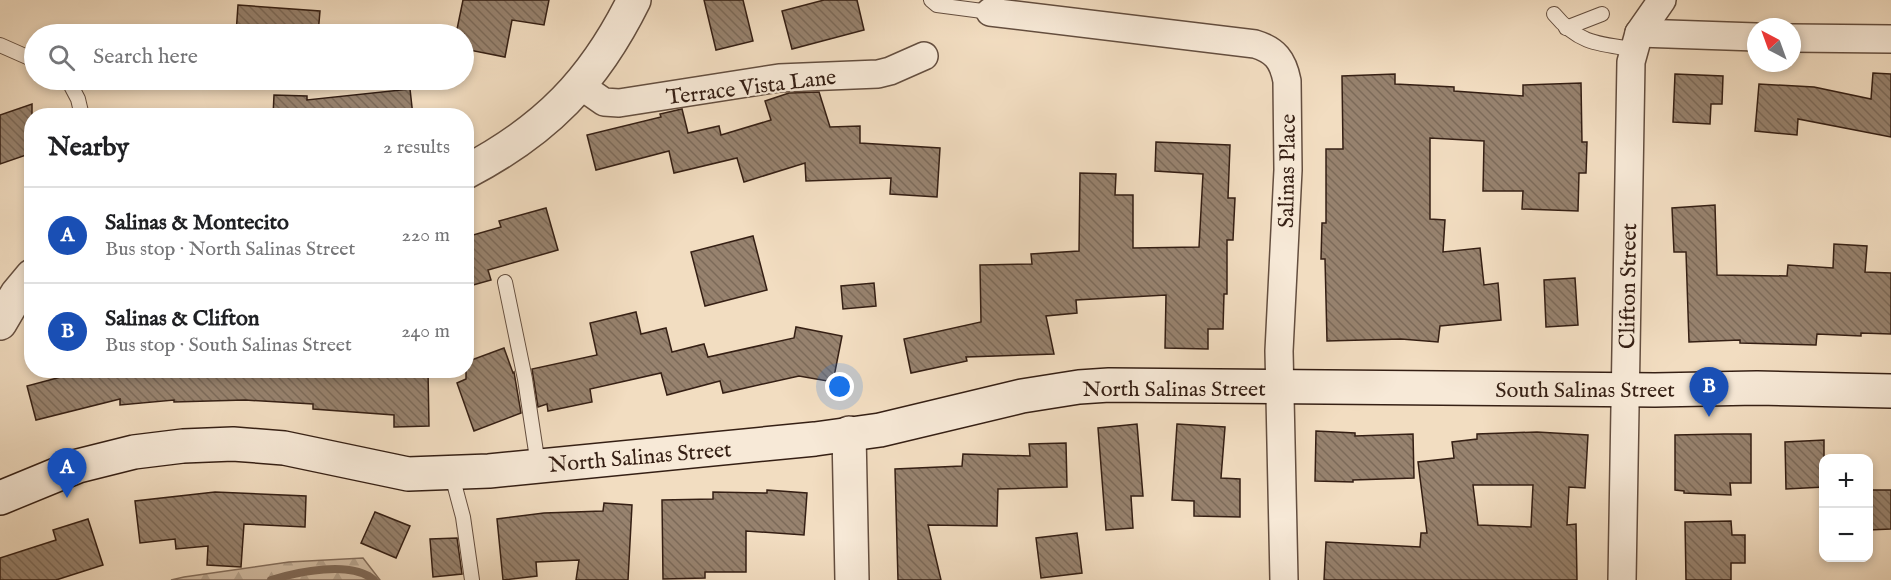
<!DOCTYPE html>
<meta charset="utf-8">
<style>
:root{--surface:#fff;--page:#f2f2f2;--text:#202124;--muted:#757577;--line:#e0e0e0;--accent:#1a73e8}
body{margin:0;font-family:"IM FELL English",serif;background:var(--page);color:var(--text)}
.controls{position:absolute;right:18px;bottom:18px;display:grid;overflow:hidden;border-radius:12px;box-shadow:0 3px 9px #0003}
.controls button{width:54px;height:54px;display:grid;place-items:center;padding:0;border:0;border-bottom:2px solid var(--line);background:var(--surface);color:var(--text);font:30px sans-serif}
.compass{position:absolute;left:1747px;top:18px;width:54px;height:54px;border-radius:50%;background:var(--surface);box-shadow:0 3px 9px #0003;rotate:319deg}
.you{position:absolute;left:840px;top:387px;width:21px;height:21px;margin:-15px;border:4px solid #fff;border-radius:50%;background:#1a73e8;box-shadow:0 0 0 9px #1a73e833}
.badge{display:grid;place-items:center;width:39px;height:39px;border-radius:50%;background:var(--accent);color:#fff;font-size:20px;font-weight:700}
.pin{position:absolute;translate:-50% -50px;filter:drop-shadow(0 2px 3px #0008)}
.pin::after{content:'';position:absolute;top:32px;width:21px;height:18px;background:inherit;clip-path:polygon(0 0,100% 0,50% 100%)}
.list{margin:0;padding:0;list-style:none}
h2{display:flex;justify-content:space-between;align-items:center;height:78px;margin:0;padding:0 24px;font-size:26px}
h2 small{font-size:20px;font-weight:400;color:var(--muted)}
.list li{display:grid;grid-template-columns:39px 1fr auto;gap:18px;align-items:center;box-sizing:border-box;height:96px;padding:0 24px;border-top:2px solid var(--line)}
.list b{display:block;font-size:22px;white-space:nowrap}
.list p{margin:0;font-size:20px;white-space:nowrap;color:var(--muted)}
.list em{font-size:20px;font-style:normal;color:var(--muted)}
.icon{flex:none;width:33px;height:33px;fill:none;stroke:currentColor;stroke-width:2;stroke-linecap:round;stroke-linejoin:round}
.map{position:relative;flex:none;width:1891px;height:580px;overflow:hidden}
.search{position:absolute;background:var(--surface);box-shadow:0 3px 9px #0003;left:24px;top:24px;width:450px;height:66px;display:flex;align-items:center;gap:15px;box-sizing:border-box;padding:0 21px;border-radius:33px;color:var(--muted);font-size:22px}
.panel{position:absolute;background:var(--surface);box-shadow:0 3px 9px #0003;left:24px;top:108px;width:450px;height:270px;border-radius:24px}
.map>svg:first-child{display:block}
</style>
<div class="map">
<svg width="1891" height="580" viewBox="0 0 1891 580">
<defs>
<pattern id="forest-firs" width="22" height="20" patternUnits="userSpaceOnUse" patternTransform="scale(1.5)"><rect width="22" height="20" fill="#d2bda4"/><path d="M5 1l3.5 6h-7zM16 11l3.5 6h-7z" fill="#b5a28c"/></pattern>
<pattern id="building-back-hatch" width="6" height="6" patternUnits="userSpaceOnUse" patternTransform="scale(1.5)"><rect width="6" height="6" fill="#97826e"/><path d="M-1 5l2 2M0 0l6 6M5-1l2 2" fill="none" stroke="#7c6a59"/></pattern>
</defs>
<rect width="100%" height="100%" fill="#f2ddc1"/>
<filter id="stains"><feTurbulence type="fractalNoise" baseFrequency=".00333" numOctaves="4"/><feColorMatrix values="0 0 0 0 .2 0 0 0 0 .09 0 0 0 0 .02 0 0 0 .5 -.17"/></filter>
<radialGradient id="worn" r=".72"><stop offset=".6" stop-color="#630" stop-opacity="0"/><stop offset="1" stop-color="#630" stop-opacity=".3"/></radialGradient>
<path fill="url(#forest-firs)" stroke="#846e5c" stroke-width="1.5" d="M363 558 380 580H171L184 577 289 562Z"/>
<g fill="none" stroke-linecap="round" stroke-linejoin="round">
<path stroke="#806a58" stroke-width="8" d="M271 580C297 572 351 560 374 580"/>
</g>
<g fill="url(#building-back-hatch)" stroke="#351f14" stroke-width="1.5" fill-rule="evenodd">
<path d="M463 0H549L544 25 512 20 505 57 464 49V34H456Z"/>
<path d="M704 0H743L753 41 716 50Z"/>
<path d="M824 0H857L864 30 792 49 782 11Z"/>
<path d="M238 5 320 11 318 34H236Z"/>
<path d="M1873 73 1891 74V137L1798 119 1797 135 1755 131 1759 84 1814 87 1871 99Z"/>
<path d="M1395 74V84L1454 87V91L1523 96V85L1581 83 1582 142H1587L1586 173H1579L1578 211 1522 209 1523 191H1483L1484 141 1430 138V219L1445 220 1443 252 1480 248 1484 285 1498 283 1501 320 1440 326 1438 342 1401 339 1327 341 1325 259H1321L1322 223H1326V149H1343L1342 76Z"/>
<path d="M1675 74 1723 76 1722 104H1711L1710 124 1673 122Z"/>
<path d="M410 89 413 116H273L274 95 307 96V100Z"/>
<path d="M819 92 830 127 860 126V143L940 148 937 197 890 194 891 178 806 181 805 163 744 182 737 158 674 173 669 151 596 170 587 135 661 117 660 114 682 109 688 133 719 126 721 135 771 120 765 101 789 93Z"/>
<path d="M32 104V153L0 164V115Z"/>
<path d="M1156 142 1230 145 1228 198H1235L1233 240H1227V294H1224L1223 329H1208V349L1165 348 1166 295 1076 300 1077 313 1046 316 1054 354 966 357 967 361 911 373 904 339 981 322 980 265 1032 264 1031 254 1079 251 1080 173 1116 174 1115 195H1133V248L1199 247 1203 174 1155 171Z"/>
<path d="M1715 205 1717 275 1787 276 1788 265 1833 268 1834 244 1867 246 1865 272 1891 273V334L1861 333V336L1817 334 1816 345 1740 343V340L1689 342 1686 252H1674L1672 208Z"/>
<path d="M546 208 558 250 488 270 491 280 466 287V237L501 227 499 221Z"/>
<path d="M753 236 767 290 705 306 691 252Z"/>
<path d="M1575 278 1578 325 1546 327 1544 280Z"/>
<path d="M874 283 876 306 843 309 841 286Z"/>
<path d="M636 312 641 334 666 328 672 352 704 344 708 357 794 338 796 327 842 336 833 382 799 376 723 393 720 381 667 395 661 373 590 389 592 402 548 411 547 404 538 407 532 369 597 355 590 323Z"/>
<path d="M504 348 513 373 514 372 521 413 474 431 457 383 466 379V362Z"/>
<path d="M87 370H428L429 426 394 427V415L313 409V404L245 400 174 402V400L120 405V399L36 420 27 386Z"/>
<path d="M1137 424 1143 496H1131L1133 528 1106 530 1098 428Z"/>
<path d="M1177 424 1225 427 1221 478 1240 479V517L1194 516V501L1172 500Z"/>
<path d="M1316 431 1355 433V436L1413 434 1414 478 1353 480V482L1315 481Z"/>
<path d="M1537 432 1588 435 1585 488 1569 487 1567 525 1576 524 1577 580H1324L1326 542 1420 547 1421 533H1427L1418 462 1454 458 1452 442 1477 439V434ZM1473 485H1533L1531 527 1478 525Z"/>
<path d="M1724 434H1751V483H1730L1731 495 1684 493V491L1675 490V435Z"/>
<path d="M1824 440V487L1786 489 1785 442Z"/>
<path d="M1066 443 1067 487 998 489 997 526 928 525 941 580H898L895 469 962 466 963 454 1030 456 1029 444Z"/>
<path d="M767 490 807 493 804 535 746 531V572H705V578L663 579 662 500 713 499V492L767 493Z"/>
<path d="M1869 490H1891V529L1869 530Z"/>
<path d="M215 492 306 496 305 527 244 524 241 567 207 565 208 546 176 549 175 539 140 543 135 501Z"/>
<path d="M604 503 632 505 628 580H576L579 560 536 562 537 576 503 580 497 519 544 513 603 511Z"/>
<path d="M375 512 410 526 396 558 361 543Z"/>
<path d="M88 519 103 565 56 580H0V558L56 540 53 530Z"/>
<path d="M1731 521 1732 535H1745V563H1731V580H1686L1685 522Z"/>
<path d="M1077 533 1082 573 1041 578 1036 538Z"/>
<path d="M457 538 462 574 433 577 430 539Z"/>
</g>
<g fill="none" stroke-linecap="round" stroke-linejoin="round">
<defs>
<g id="service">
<path d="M931 0 937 5 990 12"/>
<path d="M1554 14C1578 43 1597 44 1633 49"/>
<path d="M1566 28 1602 14"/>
<path d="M0 45 34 60"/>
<path d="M68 80 78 99 82 116"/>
<path d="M505 282 525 379 538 465"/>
<path d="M451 472 463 517 472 580"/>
</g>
<g id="minor">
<path d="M990 12 1255 44C1275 50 1283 60 1287 81L1288 170 1279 351 1284 580"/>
<path d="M1639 33 1756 37"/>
<path d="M1792 38 1891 39"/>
<path d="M581 86 604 102 619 103 779 78 878 74 890 71 924 56"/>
<path d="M1622 580 1631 62 1639 33 1662 0"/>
</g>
<g id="tertiary">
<path d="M466 172C546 130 594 81 634 0"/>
<path d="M0 323 17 294 32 276"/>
<path d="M849 433 852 580"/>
</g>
<path id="secondary" d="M0 498 78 466 134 452 183 446 233 444 284 448 408 474 489 471 815 439 880 430 1022 396 1079 387 1109 385 1655 390 1757 388 1891 391"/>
</defs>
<use href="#service" stroke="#644e3f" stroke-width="16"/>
<use href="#minor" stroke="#644e3f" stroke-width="30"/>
<use href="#tertiary" stroke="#644e3f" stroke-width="36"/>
<use href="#secondary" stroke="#351f14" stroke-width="36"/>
<use href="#service" stroke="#f7e9d7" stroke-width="14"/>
<use href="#minor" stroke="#f7e9d7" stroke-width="27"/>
<use href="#tertiary" stroke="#f7e9d7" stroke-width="33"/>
<use href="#secondary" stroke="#f7e9d7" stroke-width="33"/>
</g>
<g text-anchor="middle" stroke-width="4.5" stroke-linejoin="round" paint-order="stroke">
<g font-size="22" fill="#351f14" stroke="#f7e9d7">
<text transform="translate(751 86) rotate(-7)" y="8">Terrace Vista Lane</text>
<text transform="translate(1286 171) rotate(-89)" y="8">Salinas Place</text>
<text transform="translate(1627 286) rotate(-89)" y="8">Clifton Street</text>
<text x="1174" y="396">North Salinas Street</text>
<text x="1585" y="397">South Salinas Street</text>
<text transform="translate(640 456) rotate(-5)" y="8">North Salinas Street</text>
</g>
</g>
<rect width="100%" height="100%" filter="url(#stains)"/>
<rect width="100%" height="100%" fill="url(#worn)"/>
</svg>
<div class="controls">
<button>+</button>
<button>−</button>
</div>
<svg class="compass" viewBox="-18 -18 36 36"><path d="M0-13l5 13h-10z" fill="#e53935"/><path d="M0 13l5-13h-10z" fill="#757577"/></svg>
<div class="you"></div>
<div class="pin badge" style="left:67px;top:498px;background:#1a4fb4">A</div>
<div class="pin badge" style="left:1709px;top:417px;background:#1a4fb4">B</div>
<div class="search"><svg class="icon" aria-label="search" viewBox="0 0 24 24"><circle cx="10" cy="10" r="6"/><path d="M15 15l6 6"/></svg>Search here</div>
<section class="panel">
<h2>Nearby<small>2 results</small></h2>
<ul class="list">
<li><span class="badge" style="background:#1a4fb4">A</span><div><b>Salinas &amp; Montecito</b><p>Bus stop · North Salinas Street</p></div><em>220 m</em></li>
<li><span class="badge" style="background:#1a4fb4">B</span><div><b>Salinas &amp; Clifton</b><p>Bus stop · South Salinas Street</p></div><em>240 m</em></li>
</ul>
</section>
</div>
